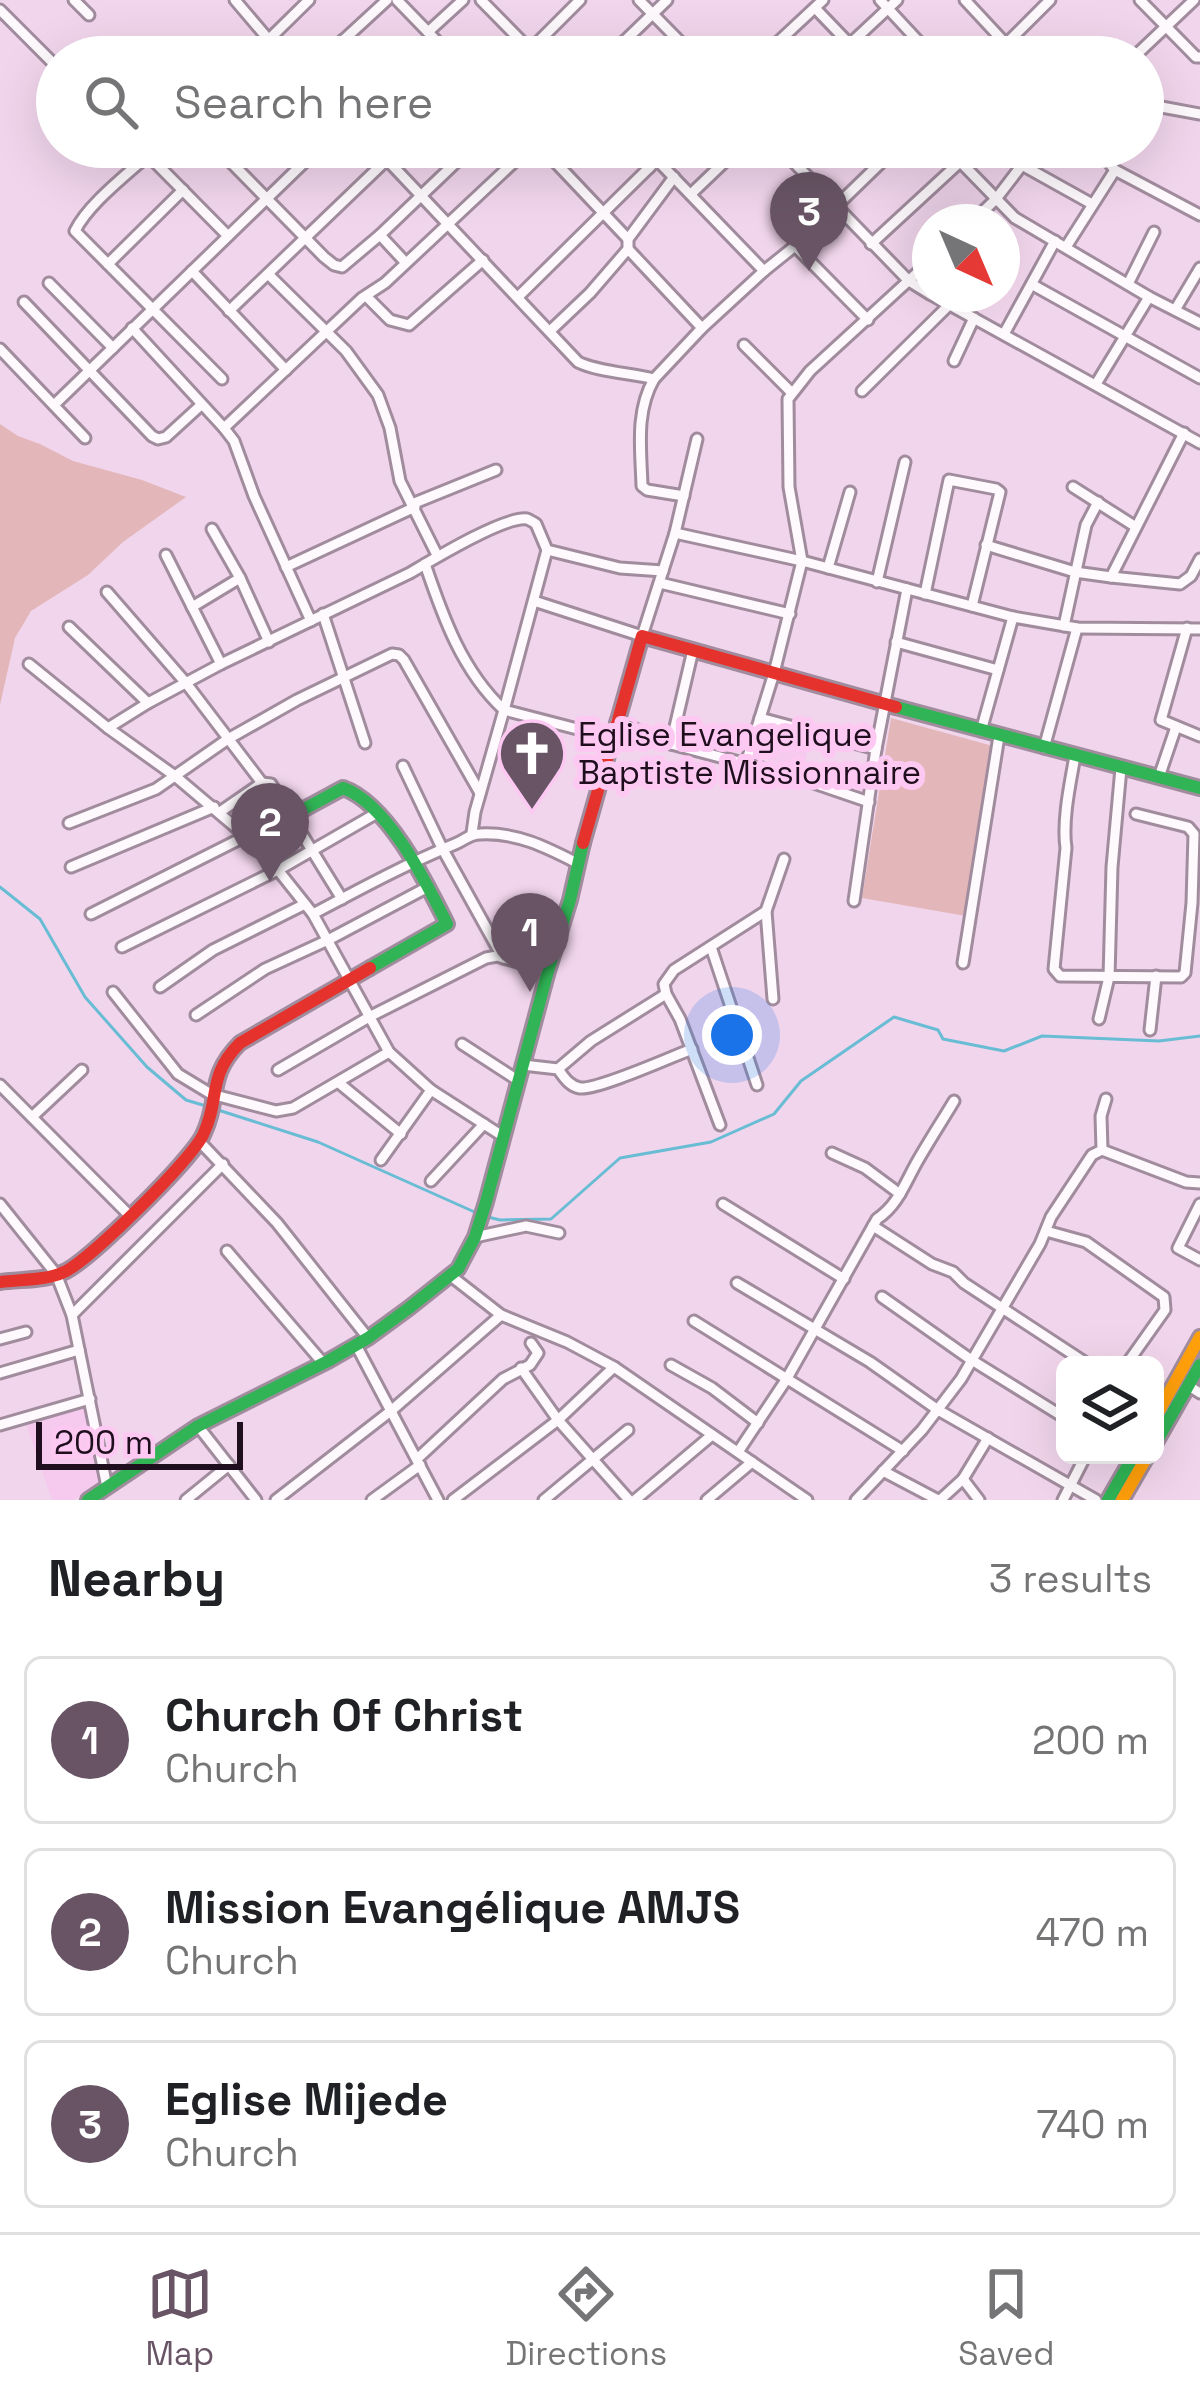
<!DOCTYPE html>
<meta charset="utf-8">
<style>
:root{--surface:#fff;--page:#f2f2f2;--text:#202124;--muted:#757577;--line:#e0e0e0;--accent:#685465}
body{margin:0;font-family:"Space Grotesk",sans-serif;background:var(--page);color:var(--text)}
.controls{position:absolute;right:36px;bottom:36px;display:grid;overflow:hidden;border-radius:18px;box-shadow:0 12px 48px #0002}
.controls button{width:108px;height:108px;display:grid;place-items:center;padding:0;border:0;border-bottom:3px solid var(--line);background:var(--surface);color:var(--text);font:60px sans-serif}
.compass{position:absolute;left:912px;top:204px;width:108px;height:108px;border-radius:50%;background:var(--surface);box-shadow:0 12px 48px #0002;rotate:136deg}
.scale{position:absolute;left:36px;bottom:30px;width:207px;box-sizing:border-box;padding-left:12px;border:6px solid #1f0e1d;border-top:0;font-size:33px;line-height:42px;white-space:nowrap;color:#1f0e1d;-webkit-text-stroke:9px #fdc9f3;paint-order:stroke}
.you{position:absolute;left:732px;top:1035px;width:42px;height:42px;margin:-30px;border:9px solid #fff;border-radius:50%;background:#1a73e8;box-shadow:0 0 0 18px #1a73e833}
.badge{display:grid;place-items:center;width:78px;height:78px;border-radius:50%;background:var(--accent);color:#fff;font-size:39px;font-weight:700}
.pin{position:absolute;translate:-50% -99px;filter:drop-shadow(0 3px 6px #0008)}
.pin::after{content:'';position:absolute;top:63px;width:42px;height:36px;background:inherit;clip-path:polygon(0 0,100% 0,50% 100%)}
.list{margin:0;padding:0;list-style:none}
h2{display:flex;justify-content:space-between;align-items:center;height:156px;margin:0;padding:0 48px;font-size:51px}
h2 small{font-size:39px;font-weight:400;color:var(--muted)}
.list li{display:grid;grid-template-columns:78px 1fr auto;gap:36px;align-items:center;box-sizing:border-box;height:168px;margin:0 24px 24px;padding:0 24px;border:3px solid var(--line);border-radius:18px}
.list b{display:block;font-size:45px;white-space:nowrap}
.list p{margin:0;font-size:39px;white-space:nowrap;color:var(--muted)}
.list em{font-size:39px;font-style:normal;color:var(--muted)}
.icon{flex:none;width:66px;height:66px;fill:none;stroke:currentColor;stroke-width:2;stroke-linecap:round;stroke-linejoin:round}
.map{position:relative;flex:none;width:1200px;height:1500px;overflow:hidden}
.search{position:absolute;background:var(--surface);box-shadow:0 12px 48px #0002;left:36px;right:36px;top:36px;height:132px;display:flex;align-items:center;gap:30px;box-sizing:border-box;padding:0 42px;border-radius:66px;color:var(--muted);font-size:45px}
.sheet{height:732px;background:var(--surface)}
nav{display:flex;justify-content:space-around;align-items:center;box-sizing:border-box;height:168px;border-top:3px solid var(--line);background:var(--surface);font-size:33px;color:var(--muted)}
nav a{display:grid;justify-items:center;gap:6px}
nav .on{color:var(--accent)}
.map>svg:first-child{display:block}
</style>
<div class="map">
<svg width="1200" height="1500" viewBox="0 0 1200 1500">
<rect width="100%" height="100%" fill="#f1d5ec"/>
<g fill="#f6c9ee">
<path d="M769 723 812 735 803 769 760 758Z"/>
<path d="M85 1404 99 1482 74 1500H52L26 1424Z"/>
</g>
<g fill="#e3b7ba">
<path d="M0 424 18 436 40 444 73 461 142 480 186 497 123 542 88 575 31 611 15 638 0 705Z"/>
<path d="M891 718 993 746 966 916 862 898Z"/>
</g>
<g fill="none" stroke-linecap="round" stroke-linejoin="round">
<g stroke="#68bcd4" stroke-width="3">
<path d="M0 887 40 919 85 997 147 1067 186 1100 206 1106"/>
<path d="M215 1109 318 1142 479 1214"/>
<path d="M488 1217 500 1220 551 1219 620 1158 711 1142 774 1114 801 1081 894 1017 938 1030 943 1039 1004 1051 1042 1036 1159 1041 1200 1036"/>
</g>
<defs>
<g id="street">
<path d="M74 0 89 15"/>
<path d="M235 0 269 40 288 57"/>
<path d="M397 0 428 32"/>
<path d="M481 0 537 57"/>
<path d="M639 0 695 57"/>
<path d="M880 0 933 57"/>
<path d="M965 0 1018 57"/>
<path d="M1140 0 1196 57H1200"/>
<path d="M815 8 862 57"/>
<path d="M0 10 57 67"/>
<path d="M343 40 359 57"/>
<path d="M530 50 580 0"/>
<path d="M251 57 309 0"/>
<path d="M325 57 387 0"/>
<path d="M452 57 428 32 463 0"/>
<path d="M608 57 667 0"/>
<path d="M762 57 823 0"/>
<path d="M836 57 897 0"/>
<path d="M993 57 1050 0"/>
<path d="M1134 57 1194 0"/>
<path d="M1143 99 1156 106 1200 114"/>
<path d="M140 147 228 236"/>
<path d="M157 147C132 171 89 202 75 231L222 379"/>
<path d="M216 147 324 257 334 265 342 267 380 235 472 147"/>
<path d="M375 147 578 362C598 372 631 373 654 379L702 328 764 271 795 246 897 147"/>
<path d="M541 147 628 239"/>
<path d="M628 147 649 168"/>
<path d="M779 147 909 281 930 294"/>
<path d="M946 147 1015 218 1149 297 1200 323"/>
<path d="M1096 147 1115 170 1200 215"/>
<path d="M657 160 764 271"/>
<path d="M692 193 740 147"/>
<path d="M972 222 996 199 1022 165 1092 204"/>
<path d="M380 235 406 263"/>
<path d="M871 244 960 162"/>
<path d="M795 246 868 320"/>
<path d="M1066 247 1115 170"/>
<path d="M628 249 702 328"/>
<path d="M108 264 183 190"/>
<path d="M192 271 286 370"/>
<path d="M268 274 346 351 378 395 390 428 400 481 437 555"/>
<path d="M49 283 113 348"/>
<path d="M1128 284 1154 232"/>
<path d="M1033 285 1200 378"/>
<path d="M930 294 1200 443"/>
<path d="M366 296 390 320 409 325 483 260"/>
<path d="M518 297 670 147"/>
<path d="M24 302 152 436 158 439 166 437 201 405"/>
<path d="M1175 310 1200 268"/>
<path d="M229 311 400 147"/>
<path d="M132 328 224 428 362 298 385 283 530 147"/>
<path d="M551 330 590 293 628 249V239L674 177"/>
<path d="M1004 334 1055 241"/>
<path d="M744 345 791 392"/>
<path d="M0 349 85 438"/>
<path d="M954 361 974 318"/>
<path d="M654 379C635 412 641 450 642 486L647 490 684 496"/>
<path d="M1096 384 1149 297"/>
<path d="M862 391 949 305"/>
<path d="M54 405 320 147"/>
<path d="M224 428 234 441 254 496 311 621"/>
<path d="M1073 487 1136 527"/>
<path d="M412 504 496 470"/>
<path d="M675 533 802 561 1013 617 1077 628 1200 629"/>
<path d="M986 545 1075 572 1111 577 1184 433"/>
<path d="M166 555 221 664"/>
<path d="M425 564C443 617 462 671 504 710L547 550"/>
<path d="M286 567 415 507"/>
<path d="M828 568 850 492"/>
<path d="M1111 577 1180 584 1191 576 1200 559"/>
<path d="M240 578 269 642"/>
<path d="M877 582 905 462"/>
<path d="M660 583 790 614"/>
<path d="M107 592 186 683 262 783"/>
<path d="M925 594 949 480 996 489 1000 492 972 606"/>
<path d="M534 601 642 636 675 533 697 439"/>
<path d="M192 607 240 578 212 529"/>
<path d="M323 614 365 743"/>
<path d="M1064 626 1086 525 1098 502"/>
<path d="M69 627 148 703"/>
<path d="M1187 628 1161 720 1200 736"/>
<path d="M896 642 998 670"/>
<path d="M29 664 108 728 175 776 246 836 278 870 313 914 389 1052 431 1090 504 1137"/>
<path d="M760 718 876 749"/>
<path d="M616 721 671 744 693 650"/>
<path d="M108 728 148 703 221 664 410 573C432 560 504 516 527 519 530 520 533 522 536 524L547 550 620 568 663 571"/>
<path d="M981 731 1013 617"/>
<path d="M671 744 796 777 869 802"/>
<path d="M1044 748 1077 628"/>
<path d="M1075 756C1070 784 1062 821 1066 848L1054 969 1060 976 1181 977 1185 973 1192 903 1194 834 1188 827 1136 814"/>
<path d="M746 763 774 673 802 561 789 487 788 399 810 371 930 261"/>
<path d="M403 766 442 848 503 958"/>
<path d="M1159 777 1176 727"/>
<path d="M220 812 262 783 271 784 342 899"/>
<path d="M69 823 156 789 228 739 297 700 392 654 399 655 404 660 480 793"/>
<path d="M472 833 475 812 504 710 612 738"/>
<path d="M71 867 214 807"/>
<path d="M854 901 876 749 907 589"/>
<path d="M766 911 773 999"/>
<path d="M91 914 246 836"/>
<path d="M313 914C360 889 406 864 455 844 465 840 469 834 480 834 516 832 546 847 577 863"/>
<path d="M122 947 278 870 377 813"/>
<path d="M711 947 757 1085"/>
<path d="M963 963 999 736"/>
<path d="M160 987 213 950 305 904"/>
<path d="M113 992 178 1074 211 1094 276 1111 293 1108 389 1052"/>
<path d="M196 1015 265 969 328 940 426 888"/>
<path d="M1099 1019 1109 977 1112 867 1121 768"/>
<path d="M1150 1030 1156 976"/>
<path d="M462 1044 519 1081"/>
<path d="M523 1065 558 1069C564 1077 569 1086 580 1088 598 1090 671 1057 692 1049"/>
<path d="M558 1069 591 1041 666 994"/>
<path d="M278 1070 369 1017 486 958 497 956 548 971"/>
<path d="M339 1083 401 1134"/>
<path d="M0 1085 129 1215"/>
<path d="M32 1117 82 1070"/>
<path d="M720 1125 680 1019 666 994 664 984 674 970 766 911 784 859"/>
<path d="M200 1142 277 1223 368 1338"/>
<path d="M1102 1150 1186 1182 1200 1183"/>
<path d="M832 1153 865 1168 900 1194"/>
<path d="M381 1160 431 1090"/>
<path d="M431 1181 484 1124"/>
<path d="M0 1204 56 1274 72 1315 107 1487"/>
<path d="M723 1204 844 1279"/>
<path d="M1200 1204 1178 1248 1200 1260"/>
<path d="M873 1226 932 1264 953 1272 964 1283 1089 1365"/>
<path d="M1046 1231 1086 1242 1164 1297 1165 1310 1126 1365"/>
<path d="M475 1237 526 1226 559 1233"/>
<path d="M227 1251 323 1363"/>
<path d="M451 1276 501 1315 567 1342 614 1367 807 1500"/>
<path d="M737 1283 870 1362 938 1410 1096 1500"/>
<path d="M882 1297 970 1359 1065 1418"/>
<path d="M72 1315 223 1164"/>
<path d="M694 1321 903 1451"/>
<path d="M0 1339 26 1332"/>
<path d="M356 1345 438 1500"/>
<path d="M671 1365 712 1388 758 1423"/>
<path d="M521 1368 558 1420 629 1500"/>
<path d="M0 1373 79 1350"/>
<path d="M1189 1386 1200 1393"/>
<path d="M0 1425 90 1399"/>
<path d="M198 1426 256 1500"/>
<path d="M738 1452 786 1380 877 1219C898 1205 905 1183 917 1162 929 1141 942 1121 954 1101"/>
<path d="M417 1459 503 1379 530 1365 538 1353 531 1343"/>
<path d="M883 1471 938 1500"/>
<path d="M963 1479 979 1500"/>
<path d="M186 1500 229 1465"/>
<path d="M276 1500 392 1410 501 1315"/>
<path d="M372 1500 420 1465"/>
<path d="M453 1500 558 1420 614 1367"/>
<path d="M544 1500 628 1430"/>
<path d="M635 1500 712 1435"/>
<path d="M707 1500 752 1462"/>
<path d="M856 1500 922 1430 961 1379 1040 1244 1051 1217 1092 1155 1102 1150 1101 1116 1106 1099"/>
<path d="M940 1500 963 1479 988 1438"/>
<path d="M1063 1500 1086 1455"/>
</g>
<g id="fast">
<path d="M896 707 1200 788"/>
<path d="M249 839 343 788C388 804 426 882 447 924L370 968"/>
<path d="M1155 1444 1200 1365"/>
<path d="M88 1500 198 1426 328 1361 368 1338 409 1308 458 1269 475 1237 486 1202 548 971 570 900 583 843"/>
<path d="M1108 1500 1134 1455"/>
</g>
<g id="slow">
<path d="M1155 1418 1200 1337"/>
<path d="M1122 1500 1148 1455"/>
</g>
<g id="jam">
<path d="M583 843 642 636 896 707"/>
<path d="M0 1282C20 1279 45 1281 64 1272 89 1261 191 1160 203 1135 221 1098 206 1077 240 1043L370 968"/>
</g>
</defs>
<use href="#street" stroke="#a18c9e" stroke-width="15"/>
<use href="#fast" stroke="#a18c9e" stroke-width="18"/>
<use href="#slow" stroke="#a18c9e" stroke-width="18"/>
<use href="#jam" stroke="#a18c9e" stroke-width="18"/>
<use href="#street" stroke="#fdf9fc" stroke-width="9"/>
<use href="#fast" stroke="#30b455" stroke-width="12"/>
<use href="#slow" stroke="#ff9f0a" stroke-width="12"/>
<use href="#jam" stroke="#e5322d" stroke-width="12"/>
</g>
<defs>
<symbol id="church-pin" viewBox="-11 -11 22 30"><path d="M0 17L-7.5 6A9.5 9.5 0 1 1 7.5 6Z" fill="#685465" stroke="#fdc9f3"/><path d="M-1.2-6h2.4v3.5h3.3v2.4h-3.3V6h-2.4V-.1h-3.3v-2.4h3.3Z" fill="#fff"/></symbol>
</defs>
<g fill-rule="evenodd">
<use href="#church-pin" x="494" y="715" width="76" height="104"/>
</g>
<g text-anchor="middle" stroke-width="12" stroke-linejoin="round" paint-order="stroke">
<g font-size="33" fill="#1f0e1d" stroke="#fdc9f3" text-anchor="start">
<text x="578" y="746">Eglise Evangelique<tspan x="578" dy="38">Baptiste Missionnaire</tspan></text>
</g>
</g>
</svg>
<div class="controls">
<button><svg class="icon" aria-label="layers" viewBox="0 0 24 24"><path d="M12 4l9 5-9 5-9-5zM3 14l9 5 9-5"/></svg></button>
</div>
<svg class="compass" viewBox="-18 -18 36 36"><path d="M0-13l5 13h-10z" fill="#e53935"/><path d="M0 13l5-13h-10z" fill="#757577"/></svg>
<div class="scale">200 m</div>
<div class="you"></div>
<div class="pin badge" style="left:530px;top:992px">1</div>
<div class="pin badge" style="left:270px;top:882px">2</div>
<div class="pin badge" style="left:809px;top:271px">3</div>
<div class="search"><svg class="icon" aria-label="search" viewBox="0 0 24 24"><circle cx="10" cy="10" r="6"/><path d="M15 15l6 6"/></svg>Search here</div>
</div>
<section class="sheet">
<h2>Nearby<small>3 results</small></h2>
<ul class="list">
<li><span class="badge">1</span><div><b>Church Of Christ</b><p>Church</p></div><em>200 m</em></li>
<li><span class="badge">2</span><div><b>Mission Evangélique AMJS</b><p>Church</p></div><em>470 m</em></li>
<li><span class="badge">3</span><div><b>Eglise Mijede</b><p>Church</p></div><em>740 m</em></li>
</ul>
</section>
<nav>
<a class="on"><svg class="icon" aria-label="map" viewBox="0 0 24 24"><path d="M3 6l6-2 6 2 6-2v14l-6 2-6-2-6 2zM9 4v14M15 6v14"/></svg>Map</a>
<a><svg class="icon" aria-label="directions" viewBox="0 0 24 24"><path d="M12 3l9 9-9 9-9-9zM9 14v-3h6M13 9l2 2-2 2"/></svg>Directions</a>
<a><svg class="icon" aria-label="saved" viewBox="0 0 24 24"><path d="M7 4h10v16l-5-4-5 4z"/></svg>Saved</a>
</nav>
